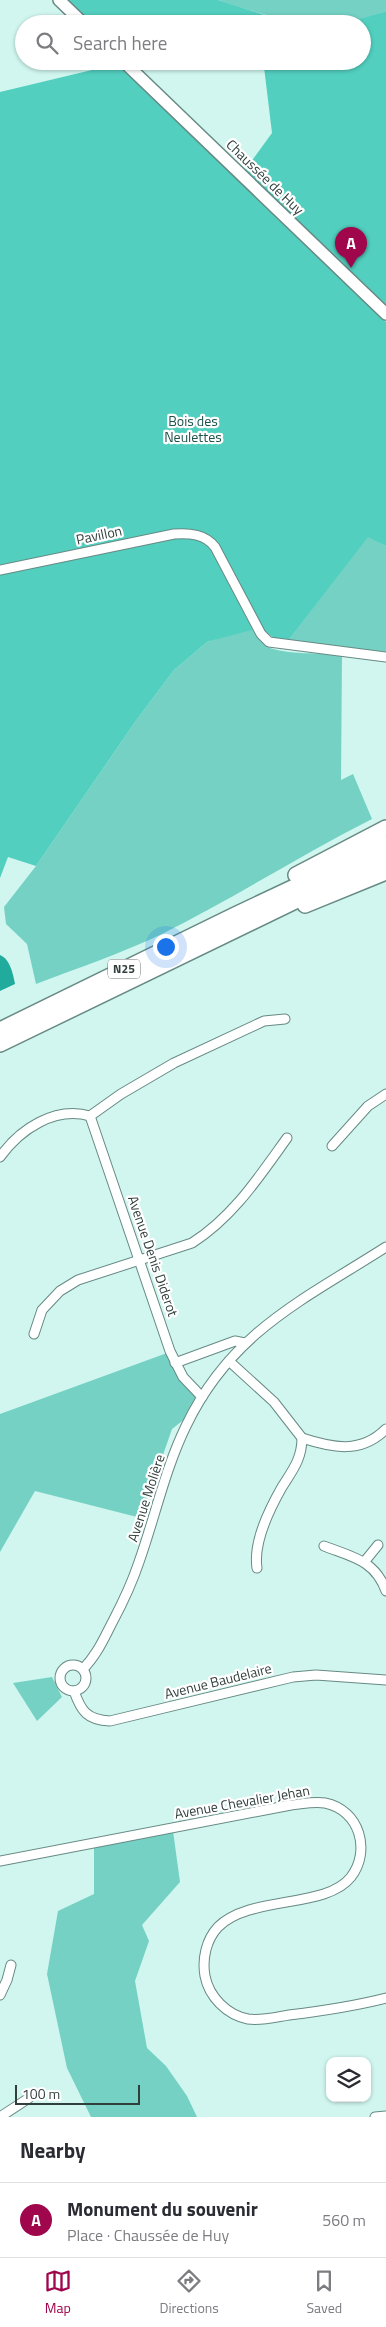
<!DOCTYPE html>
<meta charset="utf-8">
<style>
:root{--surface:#fff;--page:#f7f7f7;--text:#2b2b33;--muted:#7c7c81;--line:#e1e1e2;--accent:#9f064c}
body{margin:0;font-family:"Titillium Web",sans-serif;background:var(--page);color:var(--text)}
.controls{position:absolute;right:15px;bottom:15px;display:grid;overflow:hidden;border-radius:10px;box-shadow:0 1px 4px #0004}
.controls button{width:45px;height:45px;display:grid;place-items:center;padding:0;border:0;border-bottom:1px solid var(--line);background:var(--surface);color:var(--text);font:25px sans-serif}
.scale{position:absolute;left:15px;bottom:12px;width:125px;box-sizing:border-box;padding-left:5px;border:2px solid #303f3c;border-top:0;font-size:14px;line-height:18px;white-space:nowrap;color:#303f3c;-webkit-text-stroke:4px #fff;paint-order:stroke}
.you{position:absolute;left:165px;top:946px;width:18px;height:18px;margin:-12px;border:4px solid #fff;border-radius:50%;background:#1a73e8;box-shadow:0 0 0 8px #1a73e833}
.badge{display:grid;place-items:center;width:32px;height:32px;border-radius:50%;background:var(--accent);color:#fff;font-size:16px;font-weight:700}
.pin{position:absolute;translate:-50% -41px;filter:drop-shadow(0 1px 2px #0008)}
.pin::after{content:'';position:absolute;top:26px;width:18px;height:15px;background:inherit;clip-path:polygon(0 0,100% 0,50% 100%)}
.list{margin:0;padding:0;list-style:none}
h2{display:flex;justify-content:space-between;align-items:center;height:65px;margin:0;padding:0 20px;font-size:21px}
h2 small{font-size:16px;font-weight:400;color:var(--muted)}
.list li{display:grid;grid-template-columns:32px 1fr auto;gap:15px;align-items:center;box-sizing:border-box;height:75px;padding:0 20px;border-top:1px solid var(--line)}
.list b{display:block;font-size:19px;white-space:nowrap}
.list p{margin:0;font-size:16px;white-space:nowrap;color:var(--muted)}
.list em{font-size:16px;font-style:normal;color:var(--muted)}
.icon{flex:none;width:28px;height:28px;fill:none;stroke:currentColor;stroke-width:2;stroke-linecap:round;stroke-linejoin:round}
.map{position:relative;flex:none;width:386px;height:2117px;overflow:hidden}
.search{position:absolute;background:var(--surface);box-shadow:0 1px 4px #0004;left:15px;right:15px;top:15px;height:55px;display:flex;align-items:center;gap:12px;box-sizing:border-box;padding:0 18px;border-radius:28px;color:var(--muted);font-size:19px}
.sheet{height:140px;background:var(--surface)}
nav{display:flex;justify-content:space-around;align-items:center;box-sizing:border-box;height:70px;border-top:1px solid var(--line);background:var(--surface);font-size:14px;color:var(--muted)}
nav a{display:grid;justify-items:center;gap:2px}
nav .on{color:var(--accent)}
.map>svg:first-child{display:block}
</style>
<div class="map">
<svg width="386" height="2117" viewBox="0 0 386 2117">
<rect width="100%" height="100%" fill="#d0f6ef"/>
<g fill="#74d1c4">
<path d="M218 0H386V11C373 15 359 21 346 23 308 30 254 12 218 0Z"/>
<path d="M368 536 386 546V652L288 641Z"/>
<path d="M254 628C257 635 261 643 268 647 285 655 322 653 342 654L341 780 353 774 372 819C301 855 234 898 162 934 122 953 78 968 36 984L27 944 6 924 4 907 36 866 135 722 174 670 207 642Z"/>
<path d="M167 1353 180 1381 198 1399 186 1418 172 1429 141 1518 35 1491 0 1552V1414Z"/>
<path d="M52 1677 62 1697 37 1721 13 1683Z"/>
<path d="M173 1831 180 1882 142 1925 149 1941 135 1981 147 2048 166 2066 187 2096 197 2117H91L67 2068 47 1974 58 1911 94 1894V1846Z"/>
</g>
<g fill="#52cfbf">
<path d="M68 0H218L271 17 334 24H92Z"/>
<path d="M386 11V307L245 170 272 133 264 67 239 61H362V24H344Z"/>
<path d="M117 64 386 322V546L368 537 288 641C276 640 270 637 262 627L207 642 174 670 135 722 36 866 8 857 0 878V92Z"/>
</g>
<path fill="#21ab9c" d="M0 955C10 959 13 974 15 984L0 991Z"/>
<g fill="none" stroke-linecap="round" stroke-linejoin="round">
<defs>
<g id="street">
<path d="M0 570 174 534C190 533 205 534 215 547L261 634 269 642 386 657"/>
<path d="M90 1116 170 1351 183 1377 202 1397"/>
<path d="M90 1116 121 1094 174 1063 264 1021 285 1019"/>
<path d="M332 1146 368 1106 386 1094"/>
<path d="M0 1157C20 1129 55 1106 90 1116"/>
<path d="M34 1334 42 1310 60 1291 78 1280 192 1243C233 1217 259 1177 287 1138"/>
<path d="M229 1361 274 1402 302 1438C302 1459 292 1471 282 1487 269 1510 253 1542 257 1568"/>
<path d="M175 1363 235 1341 245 1343"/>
<path d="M302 1438C333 1448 361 1454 386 1429"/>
<path d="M324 1546C352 1557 375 1560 386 1591"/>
<path d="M365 1561 378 1545"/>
<circle cx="73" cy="1678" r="13"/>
<path d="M83 1669C97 1655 104 1638 113 1621 123 1602 132 1583 139 1562 155 1517 165 1469 186 1426 231 1332 303 1300 386 1247"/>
<path d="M74 1691C81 1711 87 1720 110 1721L293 1677 316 1675 386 1680"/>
<path d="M0 1861 291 1805C302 1804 314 1801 325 1803 360 1810 371 1851 351 1877 326 1909 250 1895 218 1927 206 1940 202 1959 205 1976 209 1997 227 2015 248 2019 262 2021 276 2017 289 2015 321 2011 355 2006 386 1998"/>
<path d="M0 1995 7 1980 11 1965"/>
<path d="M0 2117 29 2098"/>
<path d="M375 2117 386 2116"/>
</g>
<g id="secondary">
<path d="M59 0 84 24"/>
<path d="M123 61 386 314"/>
</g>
<g id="highway">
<path d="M296 875 386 828"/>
<path d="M305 905 386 872"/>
<path d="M0 1030 235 915 386 844"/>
<path d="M0 1044 386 857"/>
</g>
</defs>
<use href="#street" stroke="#678a84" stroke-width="11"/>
<use href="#secondary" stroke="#678a84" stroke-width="14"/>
<use href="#highway" stroke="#678a84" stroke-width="18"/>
<use href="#street" stroke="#fff" stroke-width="9"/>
<use href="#secondary" stroke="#fff" stroke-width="11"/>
<use href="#highway" stroke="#fff" stroke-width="15"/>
</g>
<g text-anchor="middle" stroke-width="4.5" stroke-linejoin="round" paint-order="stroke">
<rect fill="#fff" stroke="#6e7976" stroke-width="1" x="108" y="959.5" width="32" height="19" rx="4"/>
<g font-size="12" font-weight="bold" fill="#303f3c">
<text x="124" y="973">N25</text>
</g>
<g font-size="14" fill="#303f3c" stroke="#fff">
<text transform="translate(265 177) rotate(44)" y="5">Chaussée de Huy</text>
<text transform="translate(99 535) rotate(-12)" y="5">Pavillon</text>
<text transform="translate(153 1256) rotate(71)" y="5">Avenue Denis Diderot</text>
<text transform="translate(146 1498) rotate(-72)" y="5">Avenue Molière</text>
<text transform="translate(218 1681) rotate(-14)" y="5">Avenue Baudelaire</text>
<text transform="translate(242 1802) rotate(-10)" y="5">Avenue Chevalier Jehan</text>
</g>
<g font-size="14" fill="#1d524b" stroke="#fff">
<text x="193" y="426">Bois des<tspan x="193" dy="16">Neulettes</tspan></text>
</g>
</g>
</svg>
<div class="controls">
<button><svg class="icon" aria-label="layers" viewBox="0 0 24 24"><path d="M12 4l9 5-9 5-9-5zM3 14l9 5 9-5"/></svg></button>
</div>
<div class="scale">100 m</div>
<div class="you"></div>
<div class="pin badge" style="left:351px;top:268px">A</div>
<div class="search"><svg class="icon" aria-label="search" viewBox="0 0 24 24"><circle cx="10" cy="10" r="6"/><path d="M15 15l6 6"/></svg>Search here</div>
</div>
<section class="sheet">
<h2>Nearby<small></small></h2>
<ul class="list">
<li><span class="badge">A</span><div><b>Monument du souvenir</b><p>Place · Chaussée de Huy</p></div><em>560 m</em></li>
</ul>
</section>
<nav>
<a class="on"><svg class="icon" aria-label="map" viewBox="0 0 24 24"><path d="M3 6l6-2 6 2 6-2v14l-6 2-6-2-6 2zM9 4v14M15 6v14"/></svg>Map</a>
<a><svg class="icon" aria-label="directions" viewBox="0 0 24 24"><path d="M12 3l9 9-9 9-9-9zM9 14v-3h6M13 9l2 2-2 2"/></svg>Directions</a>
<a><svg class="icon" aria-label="saved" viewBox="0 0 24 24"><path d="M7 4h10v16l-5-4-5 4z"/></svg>Saved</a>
</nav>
